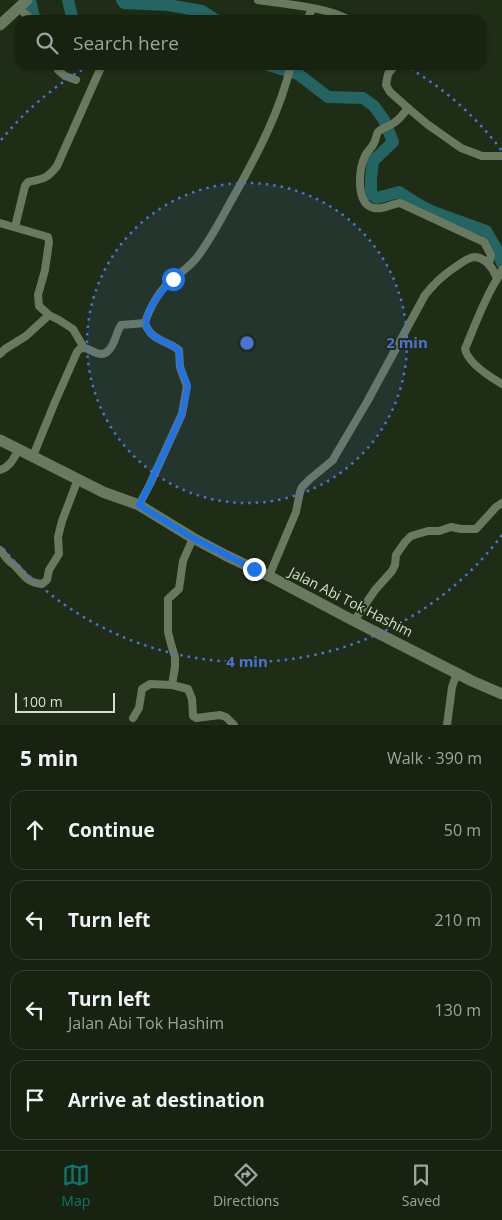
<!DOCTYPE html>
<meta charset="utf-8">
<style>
:root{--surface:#172211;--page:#202a1a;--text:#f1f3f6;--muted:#9ea49f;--line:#363f31;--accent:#0f766e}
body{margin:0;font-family:"Open Sans",sans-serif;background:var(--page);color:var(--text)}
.scale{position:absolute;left:15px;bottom:12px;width:100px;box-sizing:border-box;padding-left:5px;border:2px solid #d4ddcf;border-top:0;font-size:14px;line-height:18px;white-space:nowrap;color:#d4ddcf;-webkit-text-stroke:4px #1f2d17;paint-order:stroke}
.stop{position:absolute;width:15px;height:15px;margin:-11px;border:4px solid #1a73e8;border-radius:50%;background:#fff}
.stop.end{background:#1a73e8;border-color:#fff;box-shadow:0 1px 5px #0008}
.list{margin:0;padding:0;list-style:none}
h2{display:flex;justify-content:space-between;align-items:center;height:65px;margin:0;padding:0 20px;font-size:21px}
h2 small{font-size:16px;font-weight:400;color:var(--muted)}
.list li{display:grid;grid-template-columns:32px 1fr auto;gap:15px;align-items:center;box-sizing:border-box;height:80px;margin:0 10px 10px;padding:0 10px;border:1px solid var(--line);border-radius:15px}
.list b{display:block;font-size:19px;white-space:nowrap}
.list p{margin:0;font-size:16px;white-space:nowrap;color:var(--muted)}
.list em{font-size:16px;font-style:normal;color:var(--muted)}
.icon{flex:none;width:28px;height:28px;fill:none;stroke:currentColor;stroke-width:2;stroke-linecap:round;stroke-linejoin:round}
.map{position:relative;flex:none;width:502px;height:725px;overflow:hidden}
.search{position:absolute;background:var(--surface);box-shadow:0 1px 4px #0004;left:15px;right:15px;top:15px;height:55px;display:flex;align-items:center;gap:12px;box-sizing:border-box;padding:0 18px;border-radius:15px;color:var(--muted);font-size:19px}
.sheet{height:425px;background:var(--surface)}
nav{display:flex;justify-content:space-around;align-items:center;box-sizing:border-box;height:70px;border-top:1px solid var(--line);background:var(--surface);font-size:14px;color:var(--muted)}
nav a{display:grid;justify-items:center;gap:2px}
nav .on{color:var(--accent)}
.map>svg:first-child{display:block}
</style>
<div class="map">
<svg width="502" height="725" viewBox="0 0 502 725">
<rect width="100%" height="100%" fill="#1f2d17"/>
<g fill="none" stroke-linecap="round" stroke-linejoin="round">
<g stroke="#246463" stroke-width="12">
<path d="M30 0 34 17 38 20"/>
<path d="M68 0 72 17V20"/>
<path d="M122 0 124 3 168 5 202 11 216 20"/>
<path d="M268 65 298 74 328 97 363 98 374 106 384 120 393 142 373 161 371 179V194L377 198 399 192 416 203 433 212 486 231 497 250 502 263"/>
</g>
<g stroke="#697960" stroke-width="8">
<path d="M258 0C283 4 328 7 349 20"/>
<path d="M18 8 33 20"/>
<path d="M307 20 312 9"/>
<path d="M58 65V70L65 76 76 80"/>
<path d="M395 65 388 74 386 85 390 92 408 108 427 124 461 148 482 156H502"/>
<path d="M408 108C404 113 400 119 395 122 390 126 382 128 378 132 376 135 376 140 374 143 372 148 367 151 365 156 359 169 355 204 374 208 383 210 391 204 400 203L484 242 491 255 489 263"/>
<path d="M0 223 48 237 49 242 45 270 38 295 39 306 49 315 59 320 73 329 84 348"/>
<path d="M15 227 25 186 28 182C43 179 47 179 57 166L102 65"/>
<path d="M497 279 502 270"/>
<path d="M145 323C149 308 161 288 173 279 182 271 191 266 198 256 213 236 223 215 235 194 258 153 280 111 291 65"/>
<path d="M0 354 5 349 26 336 49 315"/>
<path d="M33 456 55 402 77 352C79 350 80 348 83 348 91 348 101 360 109 350 115 344 116 333 121 325L145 323C151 341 166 340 179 350L180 367 187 386 182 414 150 484 139 505"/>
<path d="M0 470C10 467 14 458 19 449"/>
<path d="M193 538 183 561 179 589 168 599V632L171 644 175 657V667L172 685 188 689 192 699 193 716 196 718 220 715 226 717 234 725"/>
<path d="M0 550C3 553 5 557 8 560 11 563 15 565 17 568 26 578 28 582 42 584L47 580 49 570 59 554 58 537 62 521 78 479"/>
<path d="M269 576 296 512 300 492 302 487 310 479 333 460 335 456 367 402 425 295C433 285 441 277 451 270 457 266 462 262 468 259 482 252 493 267 497 279 483 302 475 325 465 349 468 363 490 377 502 384"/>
<path d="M354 621 375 590 392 571 395 565 396 555 405 542 411 536 428 531H439L451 527 461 529H476L496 507 502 503"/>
<path d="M133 718 139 708 142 689 150 684 172 685"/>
<path d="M447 725 452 687 457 673"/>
</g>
<g stroke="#697960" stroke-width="11">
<path d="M0 25 27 0"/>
<path d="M0 440 103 492 139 505 193 538 225 555 269 576 354 621 472 681 502 694"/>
</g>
</g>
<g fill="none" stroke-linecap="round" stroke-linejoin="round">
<path stroke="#1a73e8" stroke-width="6" d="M173 279C164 288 145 310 146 323 146 328 150 333 154 336 162 342 171 344 179 350L180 367 188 386 182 414 150 484 139 505 193 538 254 569"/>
</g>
<circle cx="247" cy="343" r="160" fill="#4b72d6" fill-opacity=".12"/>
<g fill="none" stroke="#4b72d6" stroke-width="2.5" stroke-dasharray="2.5 5">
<circle cx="247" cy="343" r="160"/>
<path d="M502 535A319 319 0 0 1 1 546M1 140A319 319 0 0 1 90 65M404 65A319 319 0 0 1 502 151"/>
</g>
<g text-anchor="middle" stroke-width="4" stroke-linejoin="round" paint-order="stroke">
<g font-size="14" fill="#d4ddcf" stroke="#1f2d17">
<text transform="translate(351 602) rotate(27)" y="5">Jalan Abi Tok Hashim</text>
</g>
</g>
<circle cx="247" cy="343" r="8" fill="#4b72d6" stroke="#1f2d17" stroke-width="2.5"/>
<g font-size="15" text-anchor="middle" font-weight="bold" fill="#4b72d6" stroke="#1f2d17" stroke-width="4" stroke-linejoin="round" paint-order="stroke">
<text x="407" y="348">2 min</text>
<text x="247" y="667">4 min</text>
</g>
</svg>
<div class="scale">100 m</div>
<div class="stop" style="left:173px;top:279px"></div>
<div class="stop end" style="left:254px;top:569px"></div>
<div class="search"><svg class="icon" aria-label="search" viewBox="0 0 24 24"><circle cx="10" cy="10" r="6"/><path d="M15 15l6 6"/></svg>Search here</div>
</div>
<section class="sheet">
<h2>5 min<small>Walk · 390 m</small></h2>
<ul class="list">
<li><svg class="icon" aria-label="ahead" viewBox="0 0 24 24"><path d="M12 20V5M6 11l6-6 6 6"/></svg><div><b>Continue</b></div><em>50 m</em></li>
<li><svg class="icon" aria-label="left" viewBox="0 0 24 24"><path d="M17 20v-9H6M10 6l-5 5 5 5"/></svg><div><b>Turn left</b></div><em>210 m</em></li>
<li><svg class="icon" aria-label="left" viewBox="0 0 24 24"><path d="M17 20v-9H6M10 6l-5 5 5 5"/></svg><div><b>Turn left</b><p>Jalan Abi Tok Hashim</p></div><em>130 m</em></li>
<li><svg class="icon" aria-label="arrive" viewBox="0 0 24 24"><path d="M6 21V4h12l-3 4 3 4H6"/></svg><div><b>Arrive at destination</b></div></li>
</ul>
</section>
<nav>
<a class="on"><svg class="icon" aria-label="map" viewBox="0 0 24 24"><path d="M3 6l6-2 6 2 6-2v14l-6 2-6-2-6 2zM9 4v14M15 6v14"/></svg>Map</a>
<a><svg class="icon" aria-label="directions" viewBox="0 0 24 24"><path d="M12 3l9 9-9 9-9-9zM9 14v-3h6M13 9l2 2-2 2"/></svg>Directions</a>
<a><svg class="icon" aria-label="saved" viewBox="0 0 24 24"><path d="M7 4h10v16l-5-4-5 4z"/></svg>Saved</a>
</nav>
